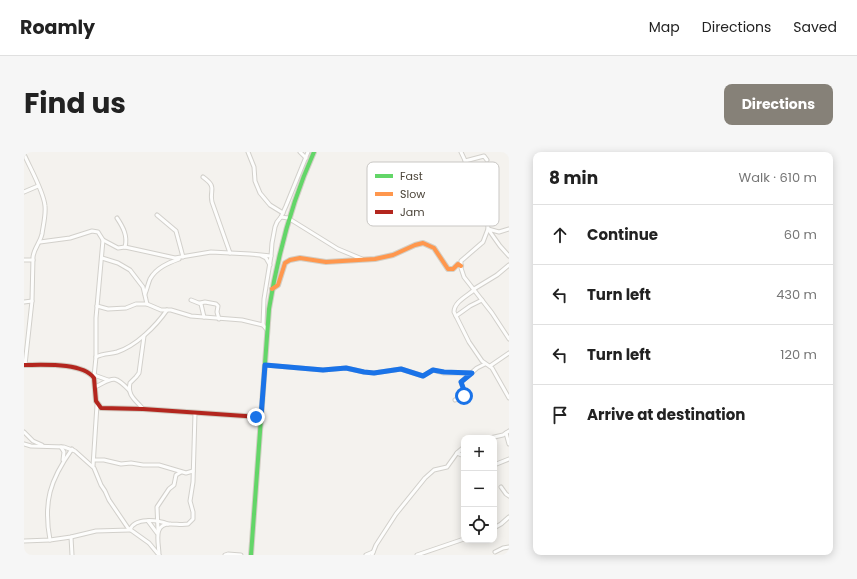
<!DOCTYPE html>
<meta charset="utf-8">
<style>
:root{--surface:#fff;--page:#f6f6f6;--text:#222;--muted:#767676;--line:#e0e0e0;--accent:#868178}
body{margin:0;font-family:Poppins,sans-serif;background:var(--page);color:var(--text)}
.controls{position:absolute;right:12px;bottom:12px;display:grid;overflow:hidden;border-radius:8px;box-shadow:0 2px 10px #0003}
.controls button{width:36px;height:36px;display:grid;place-items:center;padding:0;border:0;border-bottom:1px solid var(--line);background:var(--surface);color:var(--text);font:20px sans-serif}
.stop{position:absolute;width:12px;height:12px;margin:-9px;border:3px solid #1a73e8;border-radius:50%;background:#fff}
.stop.end{background:#1a73e8;border-color:#fff;box-shadow:0 1px 4px #0008}
.list{margin:0;padding:0;list-style:none}
h2{display:flex;justify-content:space-between;align-items:center;height:52px;margin:0;padding:0 16px;font-size:17px}
h2 small{font-size:13px;font-weight:400;color:var(--muted)}
.list li{display:grid;grid-template-columns:26px 1fr auto;gap:12px;align-items:center;box-sizing:border-box;height:60px;padding:0 16px;border-top:1px solid var(--line)}
.list b{display:block;font-size:15px;white-space:nowrap}
.list em{font-size:13px;font-style:normal;color:var(--muted)}
.icon{flex:none;width:22px;height:22px;fill:none;stroke:currentColor;stroke-width:2;stroke-linecap:round;stroke-linejoin:round}
.map{position:relative;flex:none;width:485px;height:403px;overflow:hidden;border-radius:8px}
header{display:flex;align-items:center;gap:24px;box-sizing:border-box;height:56px;padding:0 20px;background:var(--surface);border-bottom:1px solid var(--line)}
header strong{font-size:19px}
nav{display:flex;gap:22px;margin-inline-start:auto;font-size:14px}
.intro{display:flex;align-items:center;justify-content:space-between;box-sizing:border-box;height:96px;padding:0 24px}
h1{margin:0;font-size:28px}
.button{padding:10px 18px;border-radius:8px;background:var(--accent);color:#fff;font-size:14px;font-weight:700}
main{display:flex;gap:24px;padding:0 24px}
aside{flex:1;background:var(--surface);border-radius:8px;box-shadow:0 2px 10px #0003}
.map>svg:first-child{display:block}
</style>
<header>
<strong>Roamly</strong>
<nav><a>Map</a><a>Directions</a><a>Saved</a></nav>
</header>
<div class="intro"><h1>Find us</h1><a class="button">Directions</a></div>
<main>
<div class="map">
<svg width="485" height="403" viewBox="0 0 485 403">
<rect width="100%" height="100%" fill="#f4f2ee"/>
<g fill="none" stroke-linecap="round" stroke-linejoin="round">
<defs>
<g id="street">
<path d="M224 0 230 15 231 29 236 41 246 53 259 61"/>
<path d="M276 0 282 6"/>
<path d="M437 0 462 53 464 77 459 90 437 109V116L440 125 468 161 485 187"/>
<path d="M0 2C6 16 20 40 21 54 22 63 19 74 18 82 16 91 10 96 9 105L8 149 1 213"/>
<path d="M441 9 460 4 463 8"/>
<path d="M179 25C194 36 185 37 188 50L206 101"/>
<path d="M0 40 14 34"/>
<path d="M133 63 152 79 159 105"/>
<path d="M257 65 264 66 314 97 338 107"/>
<path d="M93 66C99 75 104 84 101 95"/>
<path d="M485 77 475 80 464 77 476 94 485 104"/>
<path d="M79 88 94 96 101 95 151 106 187 100 226 102 247 104"/>
<path d="M16 90 46 86 68 79 74 80 79 88 72 166V205L70 225"/>
<path d="M238 104 242 106 246 113"/>
<path d="M78 106 94 111 106 118 119 135 123 152"/>
<path d="M0 108H9"/>
<path d="M450 137 473 123 485 113"/>
<path d="M450 138C443 144 430 150 430 160L445 190 458 209 468 216 485 246"/>
<path d="M121 142C123 137 124 132 126 127 132 116 144 111 155 107"/>
<path d="M167 148 177 152 180 165"/>
<path d="M0 150 8 149"/>
<path d="M176 151 181 150 192 152 194 154 193 160 195 167"/>
<path d="M73 154 84 157 102 156 112 152H123L137 158H147L167 164 218 168 239 173"/>
<path d="M432 164 446 154 458 148"/>
<path d="M243 178 239 173 240 147 247 104 248 91 251 75 253 70 257 65 262 54 284 0"/>
<path d="M72 205C79 201 86 202 93 200 112 194 132 174 143 158"/>
<path d="M241 213 299 218 322 216 340 220 350 221 377 217 399 224 409 218 420 221H448"/>
<path d="M466 214 485 201"/>
<path d="M70 223 84 228"/>
<path d="M71 235C88 227 89 221 105 238"/>
<path d="M431 248 441 242 437 230 453 216 461 212"/>
<path d="M119 257C112 248 103 244 106 231L112 225 115 221 120 184"/>
<path d="M0 280 9 289 18 293"/>
<path d="M482 281 485 292"/>
<path d="M466 286 479 283 485 279"/>
<path d="M0 292 7 294 40 295 51 299 70 316 77 333 81 339 85 348 104 376 125 391 135 403"/>
<path d="M37 295 40 300 39 308"/>
<path d="M433 301 440 304"/>
<path d="M70 308H80L97 312 107 311 119 313H135L162 321 169 319"/>
<path d="M470 313 485 307"/>
<path d="M69 314 73 253"/>
<path d="M477 335 482 342 485 344"/>
<path d="M124 369 133 381"/>
<path d="M470 376 477 372 485 365"/>
<path d="M134 378 133 355 145 337 150 333 152 323 157 320"/>
<path d="M47 385 48 403"/>
<path d="M26 388C19 350 26 328 48 297"/>
<path d="M0 389 26 388 47 385 72 379 106 378C110 365 134 368 144 372"/>
<path d="M471 400 479 396 485 395"/>
<path d="M135 403C135 391 128 371 147 372 153 372 158 373 164 372L169 367V360L166 349 169 330 171 261"/>
<path d="M201 403 204 402 217 403"/>
<path d="M342 403 349 400"/>
<path d="M348 403 352 393 372 362 401 326 410 318 423 315 433 301 440 295"/>
<path d="M393 403 440 387"/>
</g>
<path id="fast" d="M227 403 245 157C254 102 267 51 290 0"/>
<path id="slow" d="M248 137 254 133 261 111 266 108 276 106 302 110 351 107 369 103 391 93 399 91 410 96 424 117H429L434 112 437 114"/>
<path id="jam" d="M0 213C18 213 58 210 70 226L72 249 77 256 119 257 237 265"/>
</defs>
<use href="#street" stroke="#d2d0cb" stroke-width="5"/>
<use href="#fast" stroke="#d3cfc5" stroke-width="6"/>
<use href="#slow" stroke="#d3cfc5" stroke-width="6"/>
<use href="#jam" stroke="#d3cfc5" stroke-width="6"/>
<use href="#street" stroke="#fdfdfc" stroke-width="3"/>
<use href="#fast" stroke="#63d668" stroke-width="4"/>
<use href="#slow" stroke="#ff974d" stroke-width="4"/>
<use href="#jam" stroke="#b3261e" stroke-width="4"/>
</g>
<g fill="none" stroke-linecap="round" stroke-linejoin="round">
<path stroke="#1a73e8" stroke-width="5" d="M232 265H237L241 213 299 218 322 216 340 220 350 221 377 217 399 224 409 218 420 220 448 221 437 230 441 241 440 244"/>
</g>
<rect x="343" y="10" width="132" height="64" rx="6" fill="#fff" stroke="#c9c7c4" stroke-width="1"/>
<rect x="351" y="22" width="18" height="4" fill="#63d668"/>
<rect x="351" y="40" width="18" height="4" fill="#ff974d"/>
<rect x="351" y="58" width="18" height="4" fill="#b3261e"/>
<g font-size="11" fill="#4b4439">
<text x="376" y="28">Fast</text>
<text x="376" y="46">Slow</text>
<text x="376" y="64">Jam</text>
</g>
</svg>
<div class="controls">
<button>+</button>
<button>−</button>
<button><svg class="icon" aria-label="locate" viewBox="0 0 24 24"><circle cx="12" cy="12" r="6"/><path d="M12 2v4M12 18v4M2 12h4M18 12h4"/></svg></button>
</div>
<div class="stop" style="left:440px;top:244px"></div>
<div class="stop end" style="left:232px;top:265px"></div>
</div>
<aside>
<h2>8 min<small>Walk · 610 m</small></h2>
<ul class="list">
<li><svg class="icon" aria-label="ahead" viewBox="0 0 24 24"><path d="M12 20V5M6 11l6-6 6 6"/></svg><div><b>Continue</b></div><em>60 m</em></li>
<li><svg class="icon" aria-label="left" viewBox="0 0 24 24"><path d="M17 20v-9H6M10 6l-5 5 5 5"/></svg><div><b>Turn left</b></div><em>430 m</em></li>
<li><svg class="icon" aria-label="left" viewBox="0 0 24 24"><path d="M17 20v-9H6M10 6l-5 5 5 5"/></svg><div><b>Turn left</b></div><em>120 m</em></li>
<li><svg class="icon" aria-label="arrive" viewBox="0 0 24 24"><path d="M6 21V4h12l-3 4 3 4H6"/></svg><div><b>Arrive at destination</b></div></li>
</ul>
</aside>
</main>
